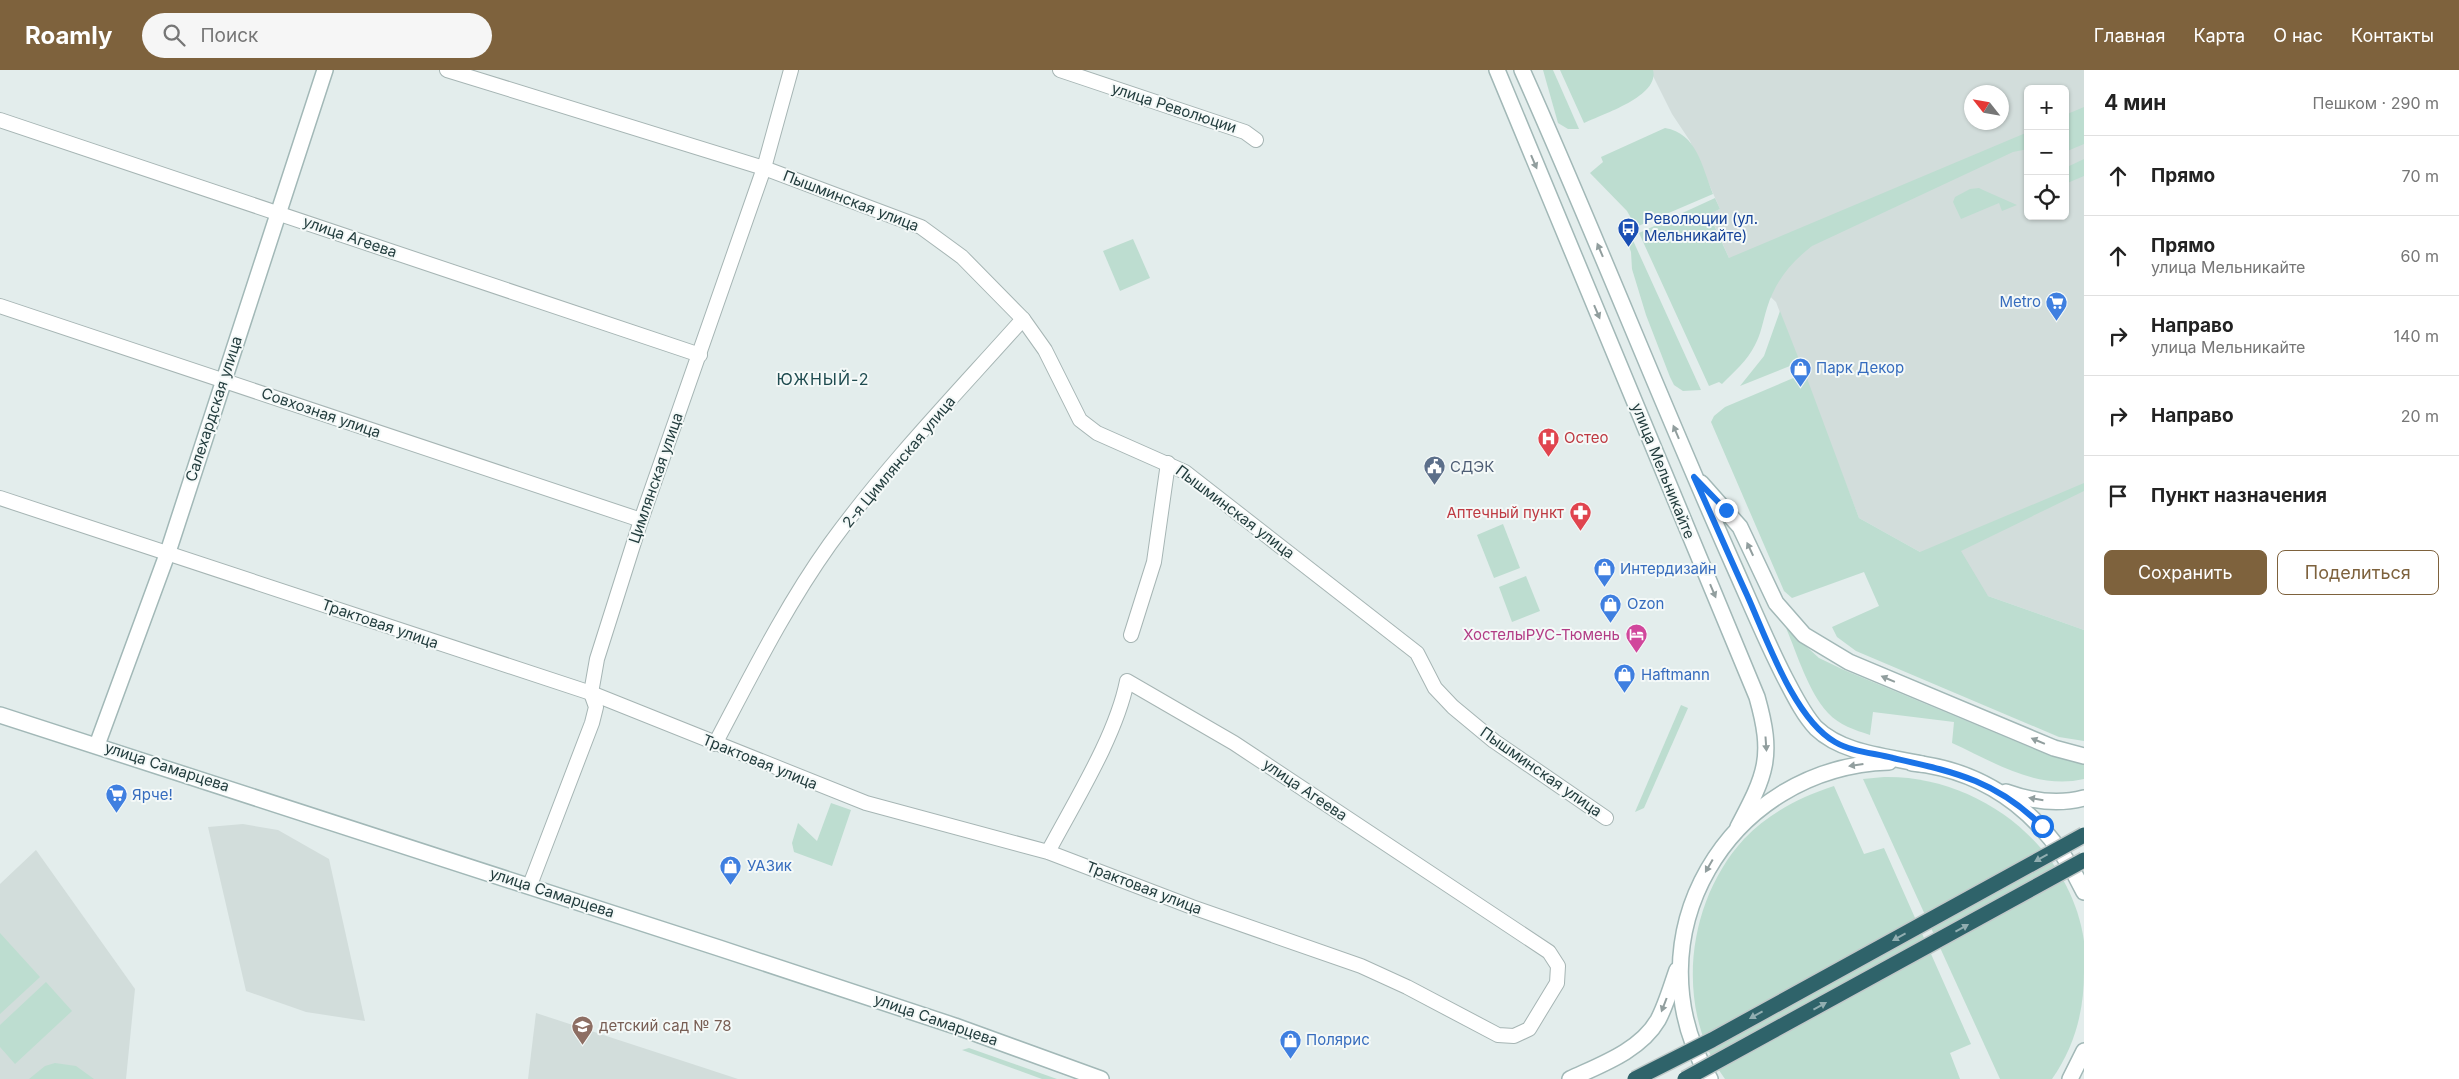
<!DOCTYPE html>
<html lang="ru">
<meta charset="utf-8">
<style>
:root{--surface:#fff;--page:#f6f6f6;--text:#222;--muted:#767676;--line:#e0e0e0;--accent:#7e623d}
body{margin:0;font-family:Inter,sans-serif;background:var(--page);color:var(--text)}
.controls{position:absolute;right:15px;top:15px;display:grid;overflow:hidden;border-radius:8px;box-shadow:0 1px 4px #0004}
.controls button{width:45px;height:45px;display:grid;place-items:center;padding:0;border:0;border-bottom:1px solid var(--line);background:var(--surface);color:var(--text);font:25px sans-serif}
.compass{position:absolute;left:1964px;top:15px;width:45px;height:45px;border-radius:50%;background:var(--surface);box-shadow:0 1px 4px #0004;rotate:301deg}
.stop{position:absolute;width:15px;height:15px;margin:-11px;border:4px solid #1a73e8;border-radius:50%;background:#fff}
.stop.end{background:#1a73e8;border-color:#fff;box-shadow:0 1px 5px #0008}
.list{margin:0;padding:0;list-style:none}
h2{display:flex;justify-content:space-between;align-items:center;height:65px;margin:0;padding:0 20px;font-size:21px}
h2 small{font-size:16px;font-weight:400;color:var(--muted)}
.list li{display:grid;grid-template-columns:32px 1fr auto;gap:15px;align-items:center;box-sizing:border-box;height:80px;padding:0 20px;border-top:1px solid var(--line)}
.list b{display:block;font-size:19px;white-space:nowrap}
.list p{margin:0;font-size:16px;white-space:nowrap;color:var(--muted)}
.list em{font-size:16px;font-style:normal;color:var(--muted)}
.actions{display:flex;gap:10px;padding:15px 20px}
.actions a{flex:1;padding:11px 0;border:1px solid var(--accent);border-radius:8px;text-align:center;font-size:18px;color:var(--accent)}
.actions .main{background:var(--accent);color:#fff}
.icon{flex:none;width:28px;height:28px;fill:none;stroke:currentColor;stroke-width:2;stroke-linecap:round;stroke-linejoin:round}
.map{position:relative;flex:none;width:2084px;height:1009px;overflow:hidden}
header{display:flex;align-items:center;gap:30px;box-sizing:border-box;height:70px;padding:0 25px;background:var(--accent);color:#fff}
header strong{font-size:24px}
nav{display:flex;gap:28px;margin-inline-start:auto;font-size:18px}
.search{width:350px;height:45px;background:var(--page);display:flex;align-items:center;gap:12px;box-sizing:border-box;padding:0 18px;border-radius:28px;color:var(--muted);font-size:19px}
main{display:flex}
aside{flex:1;background:var(--surface)}
.map>svg:first-child{display:block}
</style>
<header>
<strong>Roamly</strong>
<div class="search"><svg class="icon" aria-label="search" viewBox="0 0 24 24"><circle cx="10" cy="10" r="6"/><path d="M15 15l6 6"/></svg>Поиск</div>
<nav><a>Главная</a><a>Карта</a><a>О нас</a><a>Контакты</a></nav>
</header>
<main>
<div class="map">
<svg width="2084" height="1009" viewBox="0 0 2084 1009">
<rect width="100%" height="100%" fill="#e3edec"/>
<g fill="#d2dddb" fill-rule="evenodd">
<path d="M1650 0H2084V560L1988 526 1920 482 1859 448 1776 232 1729 188 1709 143 1720 139 1690 71 1672 44ZM2028 19H2065V146H2028ZM1972 22H2002V52H1972Z"/>
<path d="M243 754 278 760 329 789 365 951 306 942 246 921 208 757Z"/>
<path d="M36 780 135 919 126 1009H0V814Z"/>
<path d="M536 943 732 1007 738 1009H528Z"/>
</g>
<g fill="#bdddd0">
<path d="M1543 0H1553L1579 59H1568L1558 53Z"/>
<path d="M1560 0H1653C1660 26 1603 44 1584 53Z"/>
<path d="M2084 37V74L2065 82V45Z"/>
<path d="M1665 58C1697 63 1702 97 1713 124L1636 157 1627 141 1590 103 1603 92 1601 87Z"/>
<path d="M2028 62V79L2013 82 1812 176C1790 193 1775 212 1767 238 1763 251 1761 264 1755 275 1747 291 1734 302 1722 314L1719 312 1709 316 1639 163 1715 128 1720 139 1709 144 1729 188Z"/>
<path d="M2084 89V106L2065 114V98Z"/>
<path d="M1979 118 1983 120 2017 135 2002 141 1999 133 1961 149 1953 132 1955 127 1970 119Z"/>
<path d="M1631 166 1701 320 1683 321 1674 315 1670 307 1646 245 1632 199 1631 182 1626 168Z"/>
<path d="M1133 169 1150 208 1120 221 1103 181Z"/>
<path d="M1780 241 1800 292 1740 316 1764 286Z"/>
<path d="M1805 303 1859 448 1920 482 2084 413V421L1961 481 1988 526 2084 560V671L2059 667 1856 581 1837 567 1832 557 1879 536 1864 502 1792 528 1784 521 1711 352 1714 346 1725 337Z"/>
<path d="M1503 454 1520 498 1494 508 1477 465Z"/>
<path d="M1526 506 1540 541 1512 552 1499 517Z"/>
<path d="M1786 558 1819 588 1844 600 2051 686 2084 692V709C2036 720 1994 692 1952 673L1954 652 1873 642 1870 665C1855 660 1839 655 1828 643 1808 621 1798 586 1786 558Z"/>
<path d="M1681 635 1688 638 1644 738 1635 742Z"/>
<path d="M1884 707C1978 705 2070 775 2084 871 2084 881 2084 892 2084 902 2084 941 2075 976 2052 1009H2000L1863 709Z"/>
<path d="M1834 716 1864 784 1884 778 1971 974 1950 983 1960 1009H1725C1674 939 1686 832 1744 769 1769 743 1800 727 1834 716Z"/>
<path d="M831 733 851 740 832 796 794 782 792 773 798 753 817 771Z"/>
<path d="M0 863 40 907 0 944Z"/>
<path d="M46 912 72 941 15 994 0 977V955Z"/>
<path d="M969 978 1057 1009H1042L962 980Z"/>
<path d="M55 993 76 996 94 1009H29L45 996Z"/>
</g>
<g fill="none" stroke-linecap="round" stroke-linejoin="round">
<defs>
<g id="street">
<path d="M447 0 764 98 921 157 962 187 1023 249 1045 280 1080 350 1097 363 1185 402 1417 583 1435 618 1453 637 1494 671 1606 748"/>
<path d="M1060 0 1245 62 1256 70"/>
<path d="M0 50 700 285"/>
<path d="M0 236 641 450"/>
<path d="M0 428 591 623 866 733 1048 782 1192 837 1361 896 1407 917 1498 965 1514 966 1529 959 1557 913 1558 896 1549 882 1234 673 1127 611C1116 666 1075 731 1048 782"/>
<path d="M1131 565 1154 492 1168 393"/>
<path d="M715 674C751 606 785 537 830 474 888 394 957 323 1023 249"/>
<path d="M530 815 592 653 596 637 591 623 597 589 641 450 764 98 791 0"/>
</g>
<g id="secondary">
<path d="M1497 0 1757 627C1774 687 1766 704 1738 757"/>
<path d="M1522 0C1595 163 1660 330 1733 494 1750 532 1766 571 1785 608 1794 625 1803 644 1816 658 1843 684 1887 686 1922 694"/>
<path d="M1701 413 1740 457 1776 533 1804 565 1849 592 2054 678 2084 686"/>
<path d="M0 645 719 878 955 956 1101 1009"/>
<path d="M97 675 168 482 325 0"/>
<path d="M1912 693C1993 701 2050 751 2084 822"/>
<path d="M2006 722C2031 731 2058 735 2084 728"/>
<path d="M1570 1009C1600 995 1640 981 1658 950 1666 935 1671 917 1677 900"/>
<path d="M1710 1009C1627 868 1728 697 1889 692"/>
<path d="M2070 1009 2084 981"/>
</g>
</defs>
<use href="#street" stroke="#a6b5b4" stroke-width="16"/>
<use href="#secondary" stroke="#a2b8b7" stroke-width="18"/>
<use href="#street" stroke="#fff" stroke-width="14"/>
<use href="#secondary" stroke="#fff" stroke-width="15"/>
<defs>
<g id="highway-bridge">
<path d="M1635 1009 1712 970 2084 765"/>
<path d="M1685 1009 2084 790"/>
</g>
</defs>
<use href="#highway-bridge" stroke="#c1c9c9" stroke-width="18" stroke-linecap="butt"/>
<use href="#highway-bridge" stroke="#2f636a" stroke-width="15"/>
</g>
<defs><path id="oneway-solid" d="M-6-.8H1V-3.2L6.5 0L1 3.2V.8H-6Z" transform="scale(1.25)"/></defs>
<g fill="#919e9e">
<use href="#oneway-solid" transform="translate(1534 92) rotate(67)"/>
<use href="#oneway-solid" transform="translate(1600 180) rotate(-113)"/>
<use href="#oneway-solid" transform="translate(1597 242) rotate(67)"/>
<use href="#oneway-solid" transform="translate(1676 362) rotate(-113)"/>
<use href="#oneway-solid" transform="translate(1750 479) rotate(-115)"/>
<use href="#oneway-solid" transform="translate(1713 521) rotate(67)"/>
<use href="#oneway-solid" transform="translate(1888 609) rotate(-157)"/>
<use href="#oneway-solid" transform="translate(2038 671) rotate(-157)"/>
<use href="#oneway-solid" transform="translate(1766 674) rotate(86)"/>
<use href="#oneway-solid" transform="translate(1856 695) rotate(172)"/>
<use href="#oneway-solid" transform="translate(2036 729) rotate(-170)"/>
<use href="#oneway-solid" transform="translate(1709 796) rotate(120)"/>
<use href="#oneway-solid" transform="translate(1664 935) rotate(111)"/>
</g>
<g fill="#92aeb1">
<use href="#oneway-solid" transform="translate(2041 788) rotate(151)"/>
<use href="#oneway-solid" transform="translate(1962 858) rotate(-29)"/>
<use href="#oneway-solid" transform="translate(1899 867) rotate(151)"/>
<use href="#oneway-solid" transform="translate(1820 936) rotate(-29)"/>
<use href="#oneway-solid" transform="translate(1756 945) rotate(151)"/>
</g>
<g fill="none" stroke-linecap="round" stroke-linejoin="round">
<path stroke="#1a73e8" stroke-width="6" d="M1726 440 1694 407C1712 446 1729 486 1747 525 1766 567 1794 649 1835 672 1852 682 1874 683 1893 688 1954 702 1995 710 2042 756"/>
</g>
<defs>
<symbol id="bus-pin" viewBox="-11 -11 22 30"><path d="M0 17L-7.5 6A9.5 9.5 0 1 1 7.5 6Z" fill="#1a4fb4" stroke="#f4f9f8"/><path d="M-5-6H5V4H4V6H2V4H-2V6H-4V4H-5ZM-3.5-4V0h7V-4ZM-3.5 1.2v1.5H-2V1.2ZM2 1.2v1.5H3.5V1.2Z" fill="#fff"/></symbol>
<symbol id="supermarket-pin" viewBox="-11 -11 22 30"><path d="M0 17L-7.5 6A9.5 9.5 0 1 1 7.5 6Z" fill="#3f7fe0" stroke="#f4f9f8"/><path d="M-6-5.5h2.5l.6 2H6L4.5 2H-2.5L-4.4-4H-6ZM-1.5 3.2a1.3 1.3 0 1 0 .1 0ZM3 3.2a1.3 1.3 0 1 0 .1 0Z" fill="#fff"/></symbol>
<symbol id="shop-pin" viewBox="-11 -11 22 30"><path d="M0 17L-7.5 6A9.5 9.5 0 1 1 7.5 6Z" fill="#3f7fe0" stroke="#f4f9f8"/><path d="M-5-2.5h2.3a2.7 3.5 0 0 1 5.4 0H5L5.5 6h-11ZM-1.5-2.5h3a1.5 2.3 0 0 0-3 0Z" fill="#fff"/></symbol>
<symbol id="hospital-pin" viewBox="-11 -11 22 30"><path d="M0 17L-7.5 6A9.5 9.5 0 1 1 7.5 6Z" fill="#e0444e" stroke="#f4f9f8"/><path d="M-5-5h3v3.5h4V-5h3V5h-3V1.5h-4V5h-3Z" fill="#fff"/></symbol>
<symbol id="civic-pin" viewBox="-11 -11 22 30"><path d="M0 17L-7.5 6A9.5 9.5 0 1 1 7.5 6Z" fill="#5c6f8a" stroke="#f4f9f8"/><path d="M-.6-6.5H3V-4.5H.6V-3L4-1V1h2V6H-6V1h2V-1L-.6-3ZM-1.2 2.5V6h2.4V2.5Z" fill="#fff"/></symbol>
<symbol id="pharmacy-pin" viewBox="-11 -11 22 30"><path d="M0 17L-7.5 6A9.5 9.5 0 1 1 7.5 6Z" fill="#e0444e" stroke="#f4f9f8"/><path d="M-2-6h4v4h4v4h-4v4h-4v-4h-4v-4h4Z" fill="#fff"/></symbol>
<symbol id="hotel-pin" viewBox="-11 -11 22 30"><path d="M0 17L-7.5 6A9.5 9.5 0 1 1 7.5 6Z" fill="#d1479c" stroke="#f4f9f8"/><path d="M-6-4.5h1.5V1H6V5H4.5V3h-9V5H-6ZM-4 0a1.8 1.8 0 1 1 3.6 0ZM.5 0V-2.5h3Q6-2.5 6 0Z" fill="#fff"/></symbol>
<symbol id="school-pin" viewBox="-11 -11 22 30"><path d="M0 17L-7.5 6A9.5 9.5 0 1 1 7.5 6Z" fill="#8d6e63" stroke="#f4f9f8"/><path d="M0-5L7-2L0 1L-7-2ZM-4 1L0 2.5L4 1V4Q0 6-4 4Z" fill="#fff"/></symbol>
</defs>
<g fill-rule="evenodd">
<use href="#bus-pin" x="1616" y="146" width="25" height="34"/>
<use href="#supermarket-pin" x="2044" y="220" width="25" height="34"/>
<use href="#shop-pin" x="1788" y="286" width="25" height="34"/>
<use href="#hospital-pin" x="1536" y="356" width="25" height="34"/>
<use href="#civic-pin" x="1422" y="384" width="25" height="34"/>
<use href="#pharmacy-pin" x="1568" y="430" width="25" height="34"/>
<use href="#shop-pin" x="1592" y="486" width="25" height="34"/>
<use href="#shop-pin" x="1598" y="522" width="25" height="34"/>
<use href="#hotel-pin" x="1624" y="552" width="25" height="34"/>
<use href="#shop-pin" x="1612" y="592" width="25" height="34"/>
<use href="#supermarket-pin" x="104" y="712" width="25" height="34"/>
<use href="#shop-pin" x="718" y="784" width="25" height="34"/>
<use href="#school-pin" x="570" y="944" width="25" height="34"/>
<use href="#shop-pin" x="1278" y="958" width="25" height="34"/>
</g>
<g text-anchor="middle" stroke-width="4" stroke-linejoin="round" paint-order="stroke">
<g font-size="15" fill="#233d3e" stroke="#f4f9f8">
<text transform="translate(1174 38) rotate(18)" y="5">улица Революции</text>
<text transform="translate(851 131) rotate(21)" y="5">Пышминская улица</text>
<text transform="translate(350 167) rotate(19)" y="5">улица Агеева</text>
<text transform="translate(214 339) rotate(-72)" y="5">Салехардская улица</text>
<text transform="translate(321 343) rotate(19)" y="5">Совхозная улица</text>
<text transform="translate(899 392) rotate(-50)" y="5">2-я Цимлянская улица</text>
<text transform="translate(1663 401) rotate(68)" y="5">улица Мельникайте</text>
<text transform="translate(656 408) rotate(-71)" y="5">Цимлянская улица</text>
<text transform="translate(1235 442) rotate(37)" y="5">Пышминская улица</text>
<text transform="translate(380 554) rotate(19)" y="5">Трактовая улица</text>
<text transform="translate(760 692) rotate(22)" y="5">Трактовая улица</text>
<text transform="translate(167 697) rotate(18)" y="5">улица Самарцева</text>
<text transform="translate(1541 702) rotate(35)" y="5">Пышминская улица</text>
<text transform="translate(1305 720) rotate(34)" y="5">улица Агеева</text>
<text transform="translate(1144 818) rotate(21)" y="5">Трактовая улица</text>
<text transform="translate(552 823) rotate(18)" y="5">улица Самарцева</text>
<text transform="translate(936 950) rotate(19)" y="5">улица Самарцева</text>
</g>
<g font-size="15" fill="#164399" stroke="#f4f9f8" text-anchor="start">
<text x="1644" y="154">Революции (ул.<tspan x="1644" dy="17">Мельникайте)</tspan></text>
</g>
<g font-size="15" fill="#366cbe" stroke="#f4f9f8" text-anchor="start">
<text x="2041" y="237" text-anchor="end">Metro</text>
<text x="1816" y="303">Парк Декор</text>
<text x="1620" y="504">Интердизайн</text>
<text x="1627" y="539">Ozon</text>
<text x="1641" y="610">Haftmann</text>
<text x="132" y="730">Ярче!</text>
<text x="747" y="801">УАЗик</text>
<text x="1306" y="975">Полярис</text>
</g>
<g font-size="15" fill="#be3a42" stroke="#f4f9f8" text-anchor="start">
<text x="1564" y="373">Остео</text>
<text x="1564" y="448" text-anchor="end">Аптечный пункт</text>
</g>
<g font-size="15" fill="#4e5e75" stroke="#f4f9f8" text-anchor="start">
<text x="1450" y="402">СДЭК</text>
</g>
<g font-size="15" fill="#b23c85" stroke="#f4f9f8" text-anchor="end">
<text x="1620" y="570">ХостелыРУС-Тюмень</text>
</g>
<g font-size="15" fill="#785e54" stroke="#f4f9f8" text-anchor="start">
<text x="599" y="961">детский сад № 78</text>
</g>
<g font-size="16" letter-spacing="1" fill="#1f4c50" stroke="#f4f9f8">
<text x="823" y="315">ЮЖНЫЙ-2</text>
</g>
</g>
</svg>
<div class="controls">
<button>+</button>
<button>−</button>
<button><svg class="icon" aria-label="locate" viewBox="0 0 24 24"><circle cx="12" cy="12" r="6"/><path d="M12 2v4M12 18v4M2 12h4M18 12h4"/></svg></button>
</div>
<svg class="compass" viewBox="-18 -18 36 36"><path d="M0-13l5 13h-10z" fill="#e53935"/><path d="M0 13l5-13h-10z" fill="#767676"/></svg>
<div class="stop" style="left:2042px;top:756px"></div>
<div class="stop end" style="left:1726px;top:440px"></div>
</div>
<aside>
<h2>4 мин<small>Пешком · 290 m</small></h2>
<ul class="list">
<li><svg class="icon" aria-label="ahead" viewBox="0 0 24 24"><path d="M12 20V5M6 11l6-6 6 6"/></svg><div><b>Прямо</b></div><em>70 m</em></li>
<li><svg class="icon" aria-label="ahead" viewBox="0 0 24 24"><path d="M12 20V5M6 11l6-6 6 6"/></svg><div><b>Прямо</b><p>улица Мельникайте</p></div><em>60 m</em></li>
<li><svg class="icon" aria-label="right" viewBox="0 0 24 24"><path d="M7 20v-9h11M14 6l5 5-5 5"/></svg><div><b>Направо</b><p>улица Мельникайте</p></div><em>140 m</em></li>
<li><svg class="icon" aria-label="right" viewBox="0 0 24 24"><path d="M7 20v-9h11M14 6l5 5-5 5"/></svg><div><b>Направо</b></div><em>20 m</em></li>
<li><svg class="icon" aria-label="arrive" viewBox="0 0 24 24"><path d="M6 21V4h12l-3 4 3 4H6"/></svg><div><b>Пункт назначения</b></div></li>
</ul>
<div class="actions"><a class="main">Сохранить</a><a>Поделиться</a></div>
</aside>
</main>
